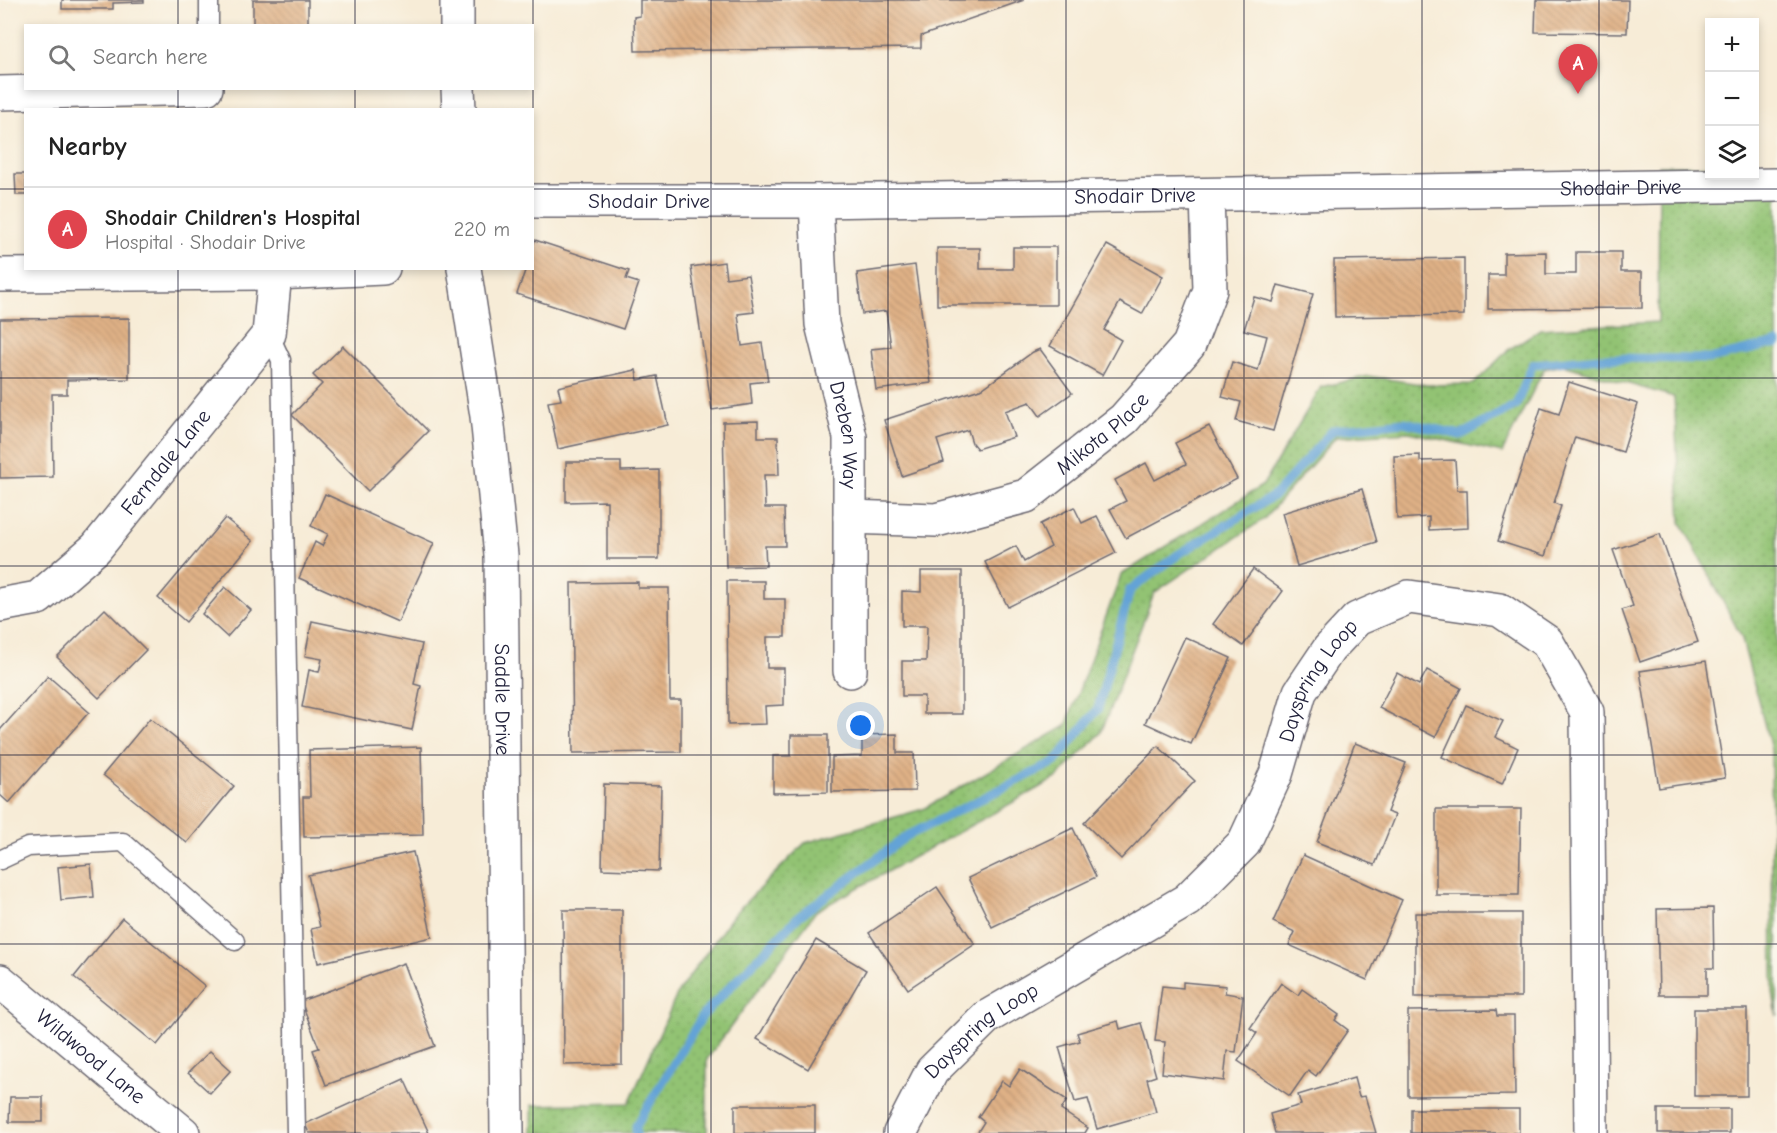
<!DOCTYPE html>
<meta charset="utf-8">
<style>
:root{--surface:#fff;--page:#f2f2f2;--text:#222;--muted:#767676;--line:#e0e0e0;--accent:#0f766e}
body{margin:0;font-family:"Comic Neue",sans-serif;background:var(--page);color:var(--text)}
.controls{position:absolute;right:18px;top:18px;display:grid;overflow:hidden;border-radius:0px;box-shadow:0 3px 9px #0003}
.controls button{width:54px;height:54px;display:grid;place-items:center;padding:0;border:0;border-bottom:2px solid var(--line);background:var(--surface);color:var(--text);font:30px sans-serif}
.you{position:absolute;left:861px;top:726px;width:21px;height:21px;margin:-15px;border:4px solid #fff;border-radius:50%;background:#1a73e8;box-shadow:0 0 0 9px #1a73e833}
.badge{display:grid;place-items:center;width:39px;height:39px;border-radius:50%;background:var(--accent);color:#fff;font-size:20px;font-weight:700}
.pin{position:absolute;translate:-50% -50px;filter:drop-shadow(0 2px 3px #0008)}
.pin::after{content:'';position:absolute;top:32px;width:21px;height:18px;background:inherit;clip-path:polygon(0 0,100% 0,50% 100%)}
.list{margin:0;padding:0;list-style:none}
h2{display:flex;justify-content:space-between;align-items:center;height:78px;margin:0;padding:0 24px;font-size:26px}
h2 small{font-size:20px;font-weight:400;color:var(--muted)}
.list li{display:grid;grid-template-columns:39px 1fr auto;gap:18px;align-items:center;box-sizing:border-box;height:84px;padding:0 24px;border-top:2px solid var(--line)}
.list b{display:block;font-size:22px;white-space:nowrap}
.list p{margin:0;font-size:20px;white-space:nowrap;color:var(--muted)}
.list em{font-size:20px;font-style:normal;color:var(--muted)}
.icon{flex:none;width:33px;height:33px;fill:none;stroke:currentColor;stroke-width:2;stroke-linecap:round;stroke-linejoin:round}
.map{position:relative;flex:none;width:1777px;height:1133px;overflow:hidden}
.search{position:absolute;background:var(--surface);box-shadow:0 3px 9px #0003;left:24px;top:24px;width:510px;height:66px;display:flex;align-items:center;gap:15px;box-sizing:border-box;padding:0 21px;border-radius:0px;color:var(--muted);font-size:22px}
.panel{position:absolute;background:var(--surface);box-shadow:0 3px 9px #0003;left:24px;top:108px;width:510px;height:162px;border-radius:0px}
.map>svg:first-child{display:block}
</style>
<div class="map">
<svg width="1777" height="1133" viewBox="0 0 1777 1133">
<defs>
<pattern id="park-dots" width="8" height="8" patternUnits="userSpaceOnUse" patternTransform="scale(1.5)"><rect width="8" height="8" fill="#92c373"/><path d="M2 2h.1M6 6h.1" fill="none" stroke="#7ea764" stroke-width="1.8" stroke-linecap="round"/></pattern>
<pattern id="building-back-hatch" width="6" height="6" patternUnits="userSpaceOnUse" patternTransform="scale(1.5)"><rect width="6" height="6" fill="#dfb186"/><path d="M-1 5l2 2M0 0l6 6M5-1l2 2" fill="none" stroke="#bf9875"/></pattern>
</defs>
<rect width="100%" height="100%" fill="#fbf7ec"/>
<filter id="ink" filterUnits="userSpaceOnUse"><feTurbulence type="fractalNoise" baseFrequency=".0167" numOctaves="2"/><feDisplacementMap in="SourceGraphic" scale="12" xChannelSelector="R" yChannelSelector="G"/><feConvolveMatrix kernelMatrix="1 2 1 2 8 2 1 2 1" color-interpolation-filters="sRGB"/></filter>
<filter id="wash" filterUnits="userSpaceOnUse"><feTurbulence type="fractalNoise" baseFrequency=".008" numOctaves="4" result="noise"/><feDisplacementMap in="SourceGraphic" scale="24" xChannelSelector="R" yChannelSelector="G"/><feGaussianBlur stdDeviation="1.35" result="paint"/><feColorMatrix in="noise" values="0 0 0 0 0 0 0 0 0 0 0 0 0 0 0 0 0 1.4 0 .05"/><feComposite in="paint" operator="in"/></filter>
<g filter="url(#wash)">
<rect width="100%" height="100%" fill="#f7ecd7"/>
<path fill="url(#park-dots)" stroke="#5a7257" stroke-width="1.5" d="M1659 165 1709 166 1710 176H1754L1755 168H1777V1016L1773 992 1771 749 1741 636 1681 522 1674 397 1563 365 1544 369 1502 453 1409 432 1336 437 1264 519 1154 593 1101 733 1057 778 816 911 707 1059V1133H532V1105L629 1103 678 992 734 914 805 843 923 809 1066 726 1121 575 1263 485 1321 387 1368 376 1427 385 1474 384 1508 350 1540 329 1658 322Z"/>
<g fill="none" stroke-linecap="round" stroke-linejoin="round">
<path stroke="#63a3d6" stroke-width="9" d="M636 1133V1126L703 1015 798 917 907 836 1055 762 1098 709 1130 590 1179 554 1275 495 1333 430 1404 422 1461 435 1516 405 1533 364 1600 358 1710 359 1777 343"/>
</g>
<g id="blocks">
<g fill="url(#building-back-hatch)">
<path d="M62 0H144V2L113 3V9H62Z"/>
<rect x="253" y="0" width="55" height="26"/>
<path d="M640 0H1024L921 36V48L635 51 634 17 640 16Z"/>
<path d="M1536 0H1628L1627 33 1535 32Z"/>
<path d="M15 174H26V195H16Z"/>
<path d="M535 240 629 271 626 279 639 283 623 329 517 294 526 268H532V248Z"/>
<path d="M1107 245 1163 276 1142 314 1120 302 1104 330 1121 340 1102 375 1050 346Z"/>
<path d="M1013 247H1056V305H937V248H980V269H1013Z"/>
<path d="M1546 252V274H1576V252H1621V272H1642V308L1488 309V275H1504V253Z"/>
<path d="M1464 258V315L1335 317 1334 260Z"/>
<path d="M724 262 726 278 748 275 754 312 738 314 742 346 762 343 768 381 750 383 752 404 712 410 691 267Z"/>
<path d="M915 265 931 383 876 390 871 349 891 347 886 311 862 314 857 273Z"/>
<path d="M1278 285 1313 294 1273 431 1236 421 1241 402 1222 397 1232 362 1258 370 1267 336 1244 330 1254 297 1273 302Z"/>
<path d="M129 318V379L67 380V394H52L53 477 0 478V319Z"/>
<path d="M343 346 428 431 368 491 292 415 322 384 313 375Z"/>
<path d="M1040 349 1072 393 1040 416 1030 402 1005 411 1014 437 977 449 972 443 968 430 937 440 944 462 902 476 884 420 983 388 1033 352Z"/>
<path d="M636 370 638 380 657 376 668 425 558 449 548 402 561 400 558 387Z"/>
<path d="M1569 382 1638 404 1623 452 1575 437 1554 503 1561 506 1545 556 1498 541 1541 408 1559 414Z"/>
<path d="M758 421V437H778L779 475H764L765 508H784L785 546H765L766 566 726 567 723 422Z"/>
<path d="M1209 426 1237 479 1126 538 1110 509 1126 501 1115 480 1146 463 1155 480 1186 464 1175 443Z"/>
<path d="M1420 455V461L1455 460 1457 490H1467L1468 528 1429 530V517L1397 519 1394 456Z"/>
<path d="M566 462H621V471L659 470V559H607V501L566 502Z"/>
<path d="M1362 489 1377 542 1297 566 1282 513Z"/>
<path d="M325 494 434 543 398 622 299 578 315 542 322 546 328 534 311 526Z"/>
<path d="M1074 507 1082 523 1097 516 1116 553 1008 607 985 562 1016 546 1024 562 1051 547 1040 524Z"/>
<path d="M225 518 253 541 186 622 158 598Z"/>
<path d="M1660 534 1698 642 1640 662 1622 610 1633 606 1613 550Z"/>
<path d="M1253 569 1283 591 1243 646 1213 624Z"/>
<path d="M921 571H962V714H924V696H902V661H926L927 626H902V591L921 592Z"/>
<path d="M727 581H764V599H785V637H767V668H784V705L765 706 766 724 728 725Z"/>
<path d="M638 582V588H669L670 700H681V752L573 753 571 583Z"/>
<path d="M225 587 251 610 227 637 202 614Z"/>
<path d="M105 609 146 650 99 698 57 657Z"/>
<path d="M312 621 422 644 414 684 421 686 412 730 302 707 309 670 319 672 322 659 305 656Z"/>
<path d="M1185 637 1231 658 1191 744 1145 723Z"/>
<path d="M1706 661 1725 778 1659 788 1640 671Z"/>
<path d="M1427 670 1461 688 1435 737 1379 708 1397 673 1419 685Z"/>
<path d="M48 676 89 712 9 803 0 795V730Z"/>
<path d="M1466 705 1503 721 1495 737 1518 748 1502 784 1442 757Z"/>
<path d="M150 718 234 786 187 843 103 775Z"/>
<path d="M897 734V753H914L915 791 832 792V757L862 756V735Z"/>
<path d="M791 735H828V792L773 793V756H791Z"/>
<path d="M1355 743 1406 763 1387 812 1395 815 1375 865 1317 842Z"/>
<path d="M1158 746 1195 781 1121 859 1084 823Z"/>
<path d="M421 747 423 835 304 837 303 797H310L309 750Z"/>
<path d="M604 784 661 786 659 871 602 869Z"/>
<path d="M1436 809H1521L1519 895H1436Z"/>
<path d="M1073 828 1096 877 992 927 968 878Z"/>
<path d="M413 852 432 937 318 963 311 929 320 927 308 875Z"/>
<path d="M1303 855 1402 900 1367 980 1289 945 1295 932 1273 922Z"/>
<path d="M91 864 94 897 61 900 58 867Z"/>
<path d="M937 887 975 944 908 989 869 933Z"/>
<path d="M1713 908 1714 968H1707V995H1659L1657 909Z"/>
<path d="M563 910H622V1064L564 1065Z"/>
<rect x="1415" y="913" width="106" height="84"/>
<path d="M122 918 205 986 157 1045 74 977Z"/>
<path d="M816 940 866 970 808 1069 757 1039Z"/>
<path d="M404 963 435 1046 326 1085 313 1050 319 1048 301 1001Z"/>
<path d="M1183 982 1226 986 1225 993 1243 996 1236 1052 1227 1051 1224 1081 1162 1073 1165 1042 1155 1041 1162 986 1183 988Z"/>
<path d="M1281 983 1298 995 1302 989 1339 1015 1335 1020 1348 1030 1316 1076 1308 1070 1290 1096 1238 1061 1257 1033 1250 1028Z"/>
<rect x="1694" y="1009" width="53" height="87"/>
<path d="M1496 1010 1497 1016H1514L1515 1095 1408 1096V1011Z"/>
<path d="M1118 1021 1120 1029 1141 1023 1156 1076 1147 1079 1156 1112 1097 1129 1088 1099 1075 1102 1059 1047 1080 1041 1077 1033Z"/>
<path d="M210 1051 231 1070 210 1093 188 1073Z"/>
<path d="M1020 1069 1067 1100 1061 1110 1088 1128 1085 1133H977L984 1122 978 1117 1002 1081 1009 1086Z"/>
<path d="M1354 1078 1359 1097 1365 1096 1376 1133H1275L1270 1114 1301 1105 1298 1095Z"/>
<path d="M404 1079 429 1133H309L305 1124Z"/>
<path d="M10 1097H43V1122H9Z"/>
<rect x="735" y="1105" width="80" height="28"/>
<rect x="1411" y="1109" width="108" height="24"/>
<rect x="1658" y="1109" width="72" height="24"/>
</g>
</g>
</g>
<g filter="url(#ink)">
<use href="#blocks" fill-opacity="0" stroke="#6d6972" stroke-width="1.5"/>
<g fill="none" stroke-linecap="round" stroke-linejoin="round">
<defs>
<g id="lane">
<path d="M209 26V0"/>
<path d="M269 334 281 360 296 1133"/>
<path d="M0 860 28 847 123 842 235 941"/>
</g>
<g id="street">
<path d="M0 93 206 88"/>
<path id="s1" d="M532 201H816L1777 185"/>
<path id="s2" d="M816 201 822 324 850 437V671"/>
<path d="M0 275 275 273 383 268"/>
<path id="s3" d="M850 517 936 520 1026 496 1124 419 1189 345 1210 290 1207 195"/>
<path id="s4" d="M0 605 38 598 96 548 269 334 275 273"/>
<path id="s5" d="M0 981 183 1133"/>
<path id="s6" d="M900 1133 932 1071 987 1017 1187 900 1244 843 1276 774 1300 692 1329 649 1357 619 1409 597 1500 610 1547 642 1587 712 1591 1133"/>
</g>
<g id="secondary">
<path d="M457 0V26"/>
<path d="M458 88 459 110"/>
<path id="s7" d="M464 268 487 416 501 555 507 1133"/>
</g>
</defs>
<use href="#lane" stroke="#6d6972" stroke-width="21"/>
<use href="#street" stroke="#6d6972" stroke-width="36"/>
<use href="#secondary" stroke="#6d6972" stroke-width="36"/>
<use href="#lane" stroke="#fff" stroke-width="18"/>
<use href="#street" stroke="#fff" stroke-width="33"/>
<use href="#secondary" stroke="#fff" stroke-width="33"/>
</g>
</g>
<path fill="none" stroke="#22223b" stroke-width="1.5" stroke-opacity="0.55" d="M178 0V26M355 0V26M533 0V1133M711 0V1133M888 0V1133M1066 0V1133M1244 0V1133M1422 0V1133M1599 0V1133M178 88V110M355 88V110M0 189H26M532 189H1777M178 268V1133M355 268V1133M0 378H1777M0 566H1777M0 755H1777M0 944H1777"/>
<g text-anchor="middle" stroke-width="4.5" stroke-linejoin="round" paint-order="stroke">
<g font-size="21" fill="#22223b" stroke="#fbf7ec">
<text dy="7" stroke="none"><textPath href="#s1" startOffset="1089">Shodair Drive</textPath></text>
<text dy="7" stroke="none"><textPath href="#s1" startOffset="603">Shodair Drive</textPath></text>
<text dy="7" stroke="none"><textPath href="#s1" startOffset="117">Shodair Drive</textPath></text>
<text dy="7" stroke="none"><textPath href="#s3" startOffset="278">Mikota Place</textPath></text>
<text dy="7" stroke="none"><textPath href="#s2" startOffset="237">Dreben Way</textPath></text>
<text dy="7" stroke="none"><textPath href="#s4" startOffset="226">Ferndale Lane</textPath></text>
<text dy="7" stroke="none"><textPath href="#s6" startOffset="639">Dayspring Loop</textPath></text>
<text dy="7" stroke="none"><textPath href="#s7" startOffset="434">Saddle Drive</textPath></text>
<text dy="7" stroke="none"><textPath href="#s6" startOffset="134">Dayspring Loop</textPath></text>
<text dy="7" stroke="none"><textPath href="#s5" startOffset="118">Wildwood Lane</textPath></text>
</g>
</g>
</svg>
<div class="controls">
<button>+</button>
<button>−</button>
<button><svg class="icon" aria-label="layers" viewBox="0 0 24 24"><path d="M12 4l9 5-9 5-9-5zM3 14l9 5 9-5"/></svg></button>
</div>
<div class="you"></div>
<div class="pin badge" style="left:1578px;top:94px;background:#e0444e">A</div>
<div class="search"><svg class="icon" aria-label="search" viewBox="0 0 24 24"><circle cx="10" cy="10" r="6"/><path d="M15 15l6 6"/></svg>Search here</div>
<section class="panel">
<h2>Nearby<small></small></h2>
<ul class="list">
<li><span class="badge" style="background:#e0444e">A</span><div><b>Shodair Children's Hospital</b><p>Hospital · Shodair Drive</p></div><em>220 m</em></li>
</ul>
</section>
</div>
